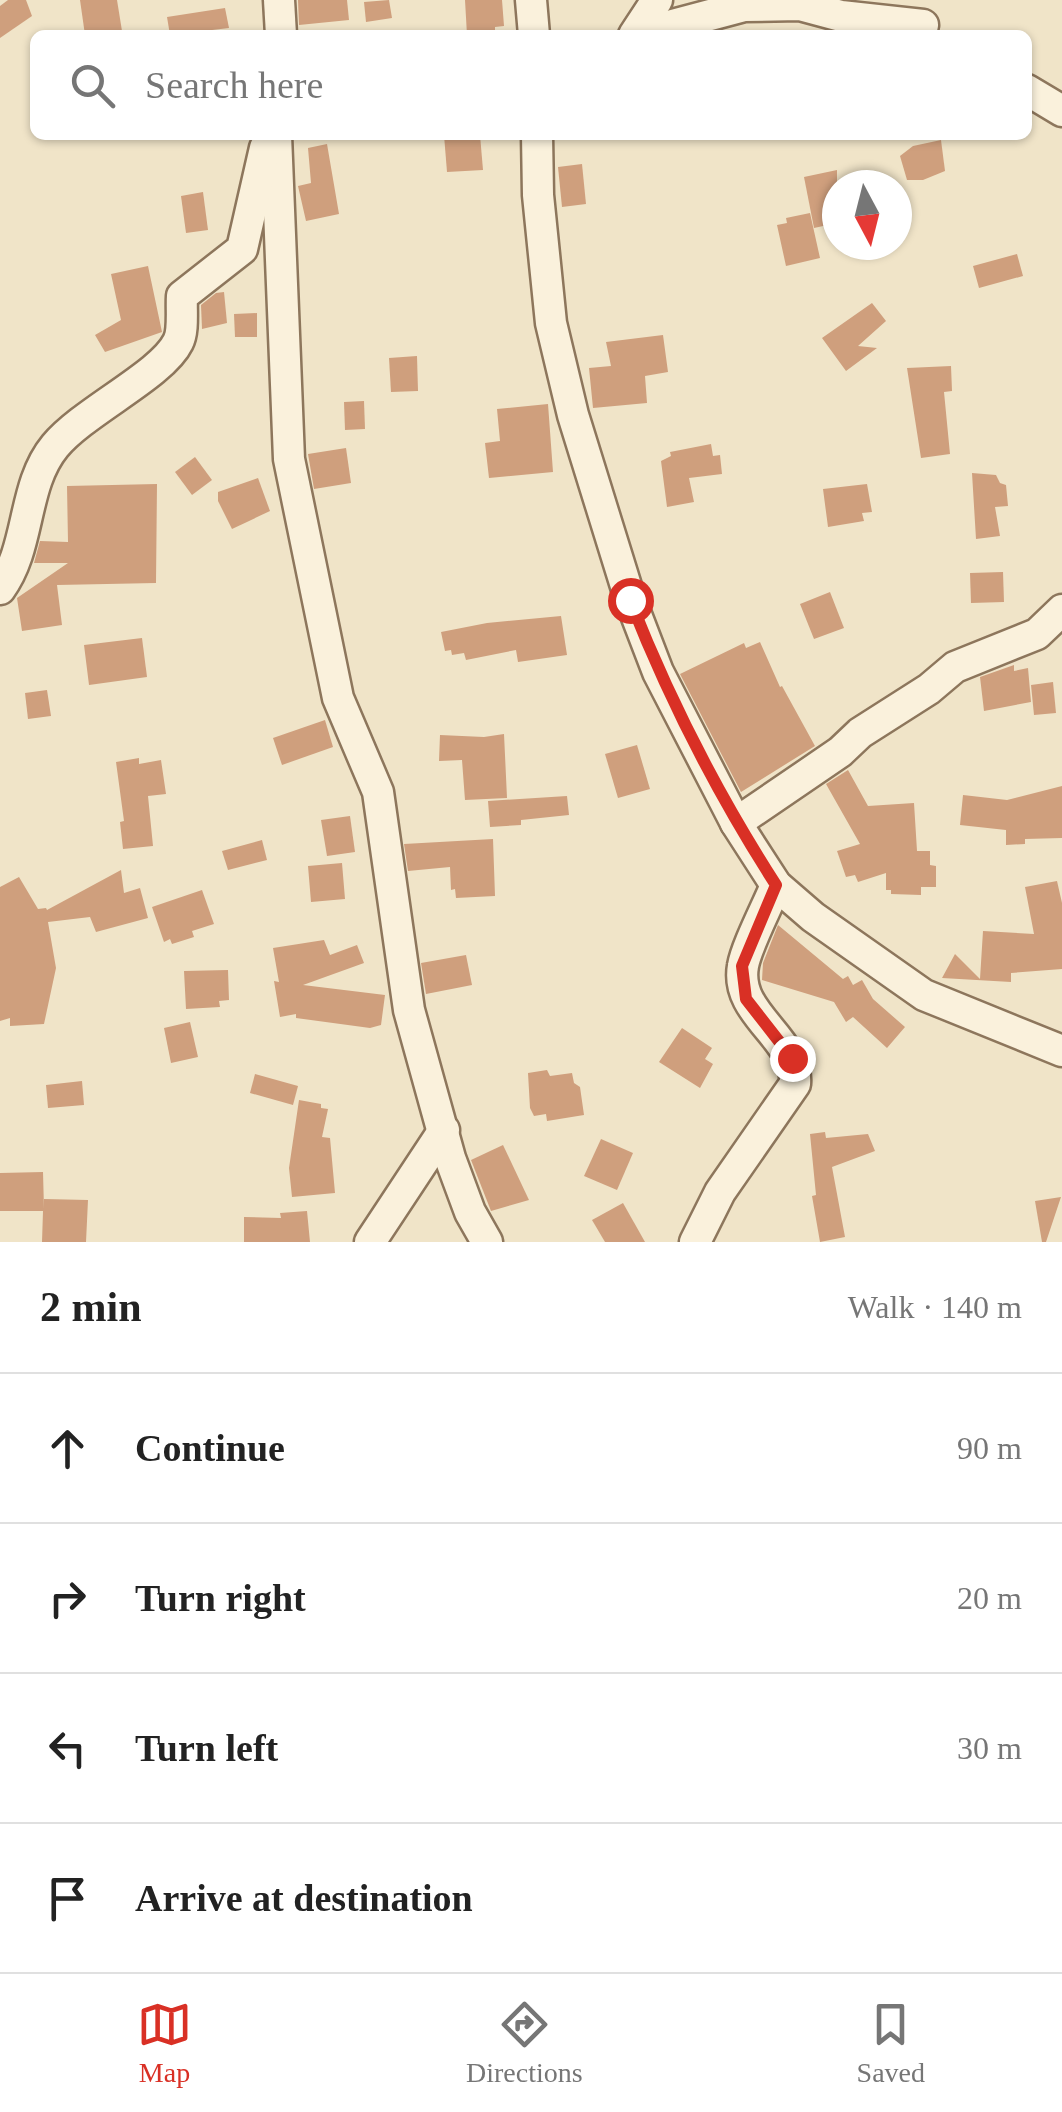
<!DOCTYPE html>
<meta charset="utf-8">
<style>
:root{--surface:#fff;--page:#f2f2f2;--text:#222;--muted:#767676;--line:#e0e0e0;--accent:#d93025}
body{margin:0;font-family:Georgia,serif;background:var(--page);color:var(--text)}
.compass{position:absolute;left:822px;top:170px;width:90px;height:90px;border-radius:50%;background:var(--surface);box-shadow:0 2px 8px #0004;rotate:173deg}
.stop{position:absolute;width:30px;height:30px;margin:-22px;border:8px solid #d93025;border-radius:50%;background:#fff}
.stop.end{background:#d93025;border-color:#fff;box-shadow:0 2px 10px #0008}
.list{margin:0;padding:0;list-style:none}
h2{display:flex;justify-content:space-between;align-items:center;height:130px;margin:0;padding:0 40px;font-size:42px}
h2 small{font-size:32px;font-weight:400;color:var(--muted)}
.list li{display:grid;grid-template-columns:65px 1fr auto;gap:30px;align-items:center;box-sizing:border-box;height:150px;padding:0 40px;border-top:2px solid var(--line)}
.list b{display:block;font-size:38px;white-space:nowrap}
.list em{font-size:32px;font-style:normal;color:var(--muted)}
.icon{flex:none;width:55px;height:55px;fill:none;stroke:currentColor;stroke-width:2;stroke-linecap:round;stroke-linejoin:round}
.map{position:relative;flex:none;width:1062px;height:1242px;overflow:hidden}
.search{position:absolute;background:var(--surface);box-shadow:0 2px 8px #0004;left:30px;right:30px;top:30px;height:110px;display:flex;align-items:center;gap:25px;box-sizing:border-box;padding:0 35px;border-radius:15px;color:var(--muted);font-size:38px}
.sheet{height:730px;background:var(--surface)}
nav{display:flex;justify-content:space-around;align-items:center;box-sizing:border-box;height:140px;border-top:2px solid var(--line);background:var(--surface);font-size:28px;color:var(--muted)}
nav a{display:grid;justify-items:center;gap:5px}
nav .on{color:var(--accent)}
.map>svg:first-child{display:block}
</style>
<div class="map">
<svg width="1062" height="1242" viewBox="0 0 1062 1242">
<rect width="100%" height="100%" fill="#f0e4c8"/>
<g fill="#cf9f7d">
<path d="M8 0H26L32 16 0 38V6Z"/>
<path d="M80 0H117L122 31 85 35Z"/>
<path d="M298 0H347L349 20 299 25Z"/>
<path d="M389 0 392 18 366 22 364 2Z"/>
<path d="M465 0H502L504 26 495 27V35H467Z"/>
<path d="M225 8 229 28 170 35 167 17Z"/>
<path d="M444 135H480L483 170 447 172Z"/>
<path d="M941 140 945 171 923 180H907L900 156 913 146Z"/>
<path d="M327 144 339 214 306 221 298 186 311 183 308 148Z"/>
<path d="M582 164 586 204 562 207 558 167Z"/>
<path d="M837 170V223L814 228 804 177Z"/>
<path d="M203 192 208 230 186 233 181 196Z"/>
<path d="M810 213 820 258 786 266 777 225 787 223 786 218Z"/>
<path d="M1017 254 1023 276 979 288 973 266Z"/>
<path d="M148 266 162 332 105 352 95 335 121 320 111 274Z"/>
<path d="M224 292 227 323 202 329 201 305 216 293Z"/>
<path d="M872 303 886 321 858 346 877 348 846 371 822 338Z"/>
<path d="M257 313V337H235L234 314Z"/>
<path d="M663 335 668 372 645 376 647 403 593 408 589 368 611 366 606 342Z"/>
<path d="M417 356 418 391 391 392 389 358Z"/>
<path d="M951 366 952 391 944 392 950 454 921 458 907 368Z"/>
<path d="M364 401 365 429 345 430 344 402Z"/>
<path d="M548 404 553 472 489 478 485 443 500 441 497 409Z"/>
<path d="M711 444 713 456 720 455 722 474 689 478 694 502 667 507 661 461 671 456 670 452Z"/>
<path d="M346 448 351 483 314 489 308 454Z"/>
<path d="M195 457 212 480 192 495 175 472Z"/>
<path d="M972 473 996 475 1000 483 1006 485 1008 506 995 507 1000 536 976 539Z"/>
<path d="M258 478 270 511 232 529 218 501V492Z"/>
<path d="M157 484 156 583 57 585 62 625 22 631 17 598 68 563H34L40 541 68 542 67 486Z"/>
<path d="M867 484 872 512 862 513 864 521 828 527 823 489Z"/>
<path d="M1003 572 1004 602 971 603 970 573Z"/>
<path d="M830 592 844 628 814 639 800 604Z"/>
<path d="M561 616 567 655 518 662 516 650 466 660 464 653 452 655 451 650 445 651 441 632 487 623Z"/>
<path d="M142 638 147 677 89 685 84 645Z"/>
<path d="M760 642 780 687 782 686 815 746 741 792 680 674 744 643 746 648Z"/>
<path d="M1014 665V671L1028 668 1031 702 984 711 980 677Z"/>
<path d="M1053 682 1056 713 1034 715 1031 685Z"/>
<path d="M47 690 51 716 28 719 25 693Z"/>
<path d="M325 720 333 747 282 765 273 738Z"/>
<path d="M504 734 507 798 465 800 462 760 439 761 440 735 484 737Z"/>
<path d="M637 745 650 789 618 798 605 754Z"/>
<path d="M139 758V764L161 760 166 794 148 796 153 846 123 849 120 822 124 821 116 762Z"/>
<path d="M848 770 868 806 914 803 917 851H930V865L936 866V887H921V895L891 894V890H886V873L858 882 855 875 846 877 837 851 860 844 826 784Z"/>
<path d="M1062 786V838L1025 839V844L1006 845V830L960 825 963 795 1007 800Z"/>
<path d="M567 796 569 815 521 820V825L490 827 488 801Z"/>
<path d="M350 816 355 852 327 856 321 820Z"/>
<path d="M493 839 495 896 456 898 455 889 451 890 450 867 408 871 404 844Z"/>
<path d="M262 840 267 860 228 870 222 851Z"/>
<path d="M342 863 345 899 311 902 308 866Z"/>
<path d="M121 870 124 893 140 888 148 918 96 932 90 917 48 922 56 968 44 1024 10 1026V1018L0 1021V887L19 877 38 909 46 908 47 910Z"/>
<path d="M1057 881 1062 903V969L1011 973V982L942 978 955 954 980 979 983 931 1034 934 1025 887Z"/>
<path d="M202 890 214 924 192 931 194 937 172 944 170 939 164 942 152 907Z"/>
<path d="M778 925 843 979 848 976 853 985 862 980 873 999 905 1027 887 1048 853 1017 846 1022 834 1002 762 980 763 963Z"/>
<path d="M324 940 330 955 357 945 364 963 303 985 385 995 381 1025 370 1028 296 1018V1014L280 1017 274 981 279 982 273 948Z"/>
<path d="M466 955 472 985 426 994 421 963Z"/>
<path d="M228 970 229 1000 219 1001 220 1007 186 1009 184 971Z"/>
<path d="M190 1022 198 1057 171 1063 164 1028Z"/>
<path d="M682 1028 712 1048 705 1059 713 1064 700 1088 659 1062Z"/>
<path d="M547 1070 550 1076 572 1073 574 1083 580 1087 584 1115 547 1121 546 1114 534 1116 530 1108 528 1073Z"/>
<path d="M255 1074 298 1086 293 1105 250 1093Z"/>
<path d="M82 1081 84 1105 48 1108 46 1085Z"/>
<path d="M299 1100 321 1104V1108L328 1109 322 1137 330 1138 335 1193 292 1197 289 1168Z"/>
<path d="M825 1132 826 1138 868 1134 875 1151 832 1167 845 1237 820 1242 812 1196 816 1195 810 1134Z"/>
<path d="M601 1139 633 1153 617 1190 584 1176Z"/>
<path d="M503 1145 529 1200 491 1211 471 1160Z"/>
<path d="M43 1172 44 1209V1199L88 1200 86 1242H42L43 1211H0V1173Z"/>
<path d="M1061 1197 1046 1242H1042L1035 1201Z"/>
<path d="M623 1203 645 1242H605L592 1220Z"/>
<path d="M307 1211 310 1242H244V1217L281 1218 280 1213Z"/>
</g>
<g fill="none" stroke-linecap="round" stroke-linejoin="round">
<defs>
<g id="street">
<path d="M279 0 281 35"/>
<path d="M531 0 534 35"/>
<path d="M634 35 657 0"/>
<path d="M635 35 744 6 800 5 841 16 923 25"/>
<path d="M1027 90 1062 111"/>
<path d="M276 135 289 459 338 698 378 792 409 1010 450 1158 470 1212 487 1242"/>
<path d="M537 135 538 195 551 323 573 415 630 599 658 672 736 823 776 885 813 917 924 995 1062 1051"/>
<path d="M0 589C31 547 22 486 55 446 84 411 162 375 178 342 184 331 181 309 182 296L242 249 265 148"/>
<path d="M736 823 840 752 860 733 929 689 955 667 1037 634 1062 610"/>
<path d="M370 1242 444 1130"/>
<path d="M695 1242 720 1192 795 1084C799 1038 734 1015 743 966 746 947 768 905 776 885"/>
</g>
</defs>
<use href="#street" stroke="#8d765c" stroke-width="35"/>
<use href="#street" stroke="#faf1dc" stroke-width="30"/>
</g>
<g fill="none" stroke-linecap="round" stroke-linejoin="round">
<path stroke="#d93025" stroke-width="12" d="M630 600C669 699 718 795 776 885L742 966 746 999 792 1058"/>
</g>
</svg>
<svg class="compass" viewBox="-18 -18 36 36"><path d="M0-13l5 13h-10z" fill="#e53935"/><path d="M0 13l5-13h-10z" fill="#767676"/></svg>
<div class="stop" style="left:630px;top:600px"></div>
<div class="stop end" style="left:792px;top:1058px"></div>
<div class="search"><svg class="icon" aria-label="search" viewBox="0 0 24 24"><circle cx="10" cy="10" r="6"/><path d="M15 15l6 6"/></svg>Search here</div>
</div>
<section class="sheet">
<h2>2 min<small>Walk · 140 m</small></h2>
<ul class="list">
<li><svg class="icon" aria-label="ahead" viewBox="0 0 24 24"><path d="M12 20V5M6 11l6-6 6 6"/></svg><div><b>Continue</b></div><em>90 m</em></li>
<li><svg class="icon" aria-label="right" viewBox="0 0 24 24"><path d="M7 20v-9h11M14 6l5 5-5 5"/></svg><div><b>Turn right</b></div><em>20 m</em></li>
<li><svg class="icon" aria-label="left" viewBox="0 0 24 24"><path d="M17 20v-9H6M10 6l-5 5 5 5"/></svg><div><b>Turn left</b></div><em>30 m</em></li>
<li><svg class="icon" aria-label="arrive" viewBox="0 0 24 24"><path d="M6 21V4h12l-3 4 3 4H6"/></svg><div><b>Arrive at destination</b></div></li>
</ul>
</section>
<nav>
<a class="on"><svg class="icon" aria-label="map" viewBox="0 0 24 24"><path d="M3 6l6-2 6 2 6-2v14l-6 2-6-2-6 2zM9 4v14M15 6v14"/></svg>Map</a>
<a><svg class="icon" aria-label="directions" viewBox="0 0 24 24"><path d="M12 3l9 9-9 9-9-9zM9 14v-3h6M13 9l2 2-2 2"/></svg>Directions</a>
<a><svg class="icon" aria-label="saved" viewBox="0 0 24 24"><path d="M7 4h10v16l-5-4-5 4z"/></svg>Saved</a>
</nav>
